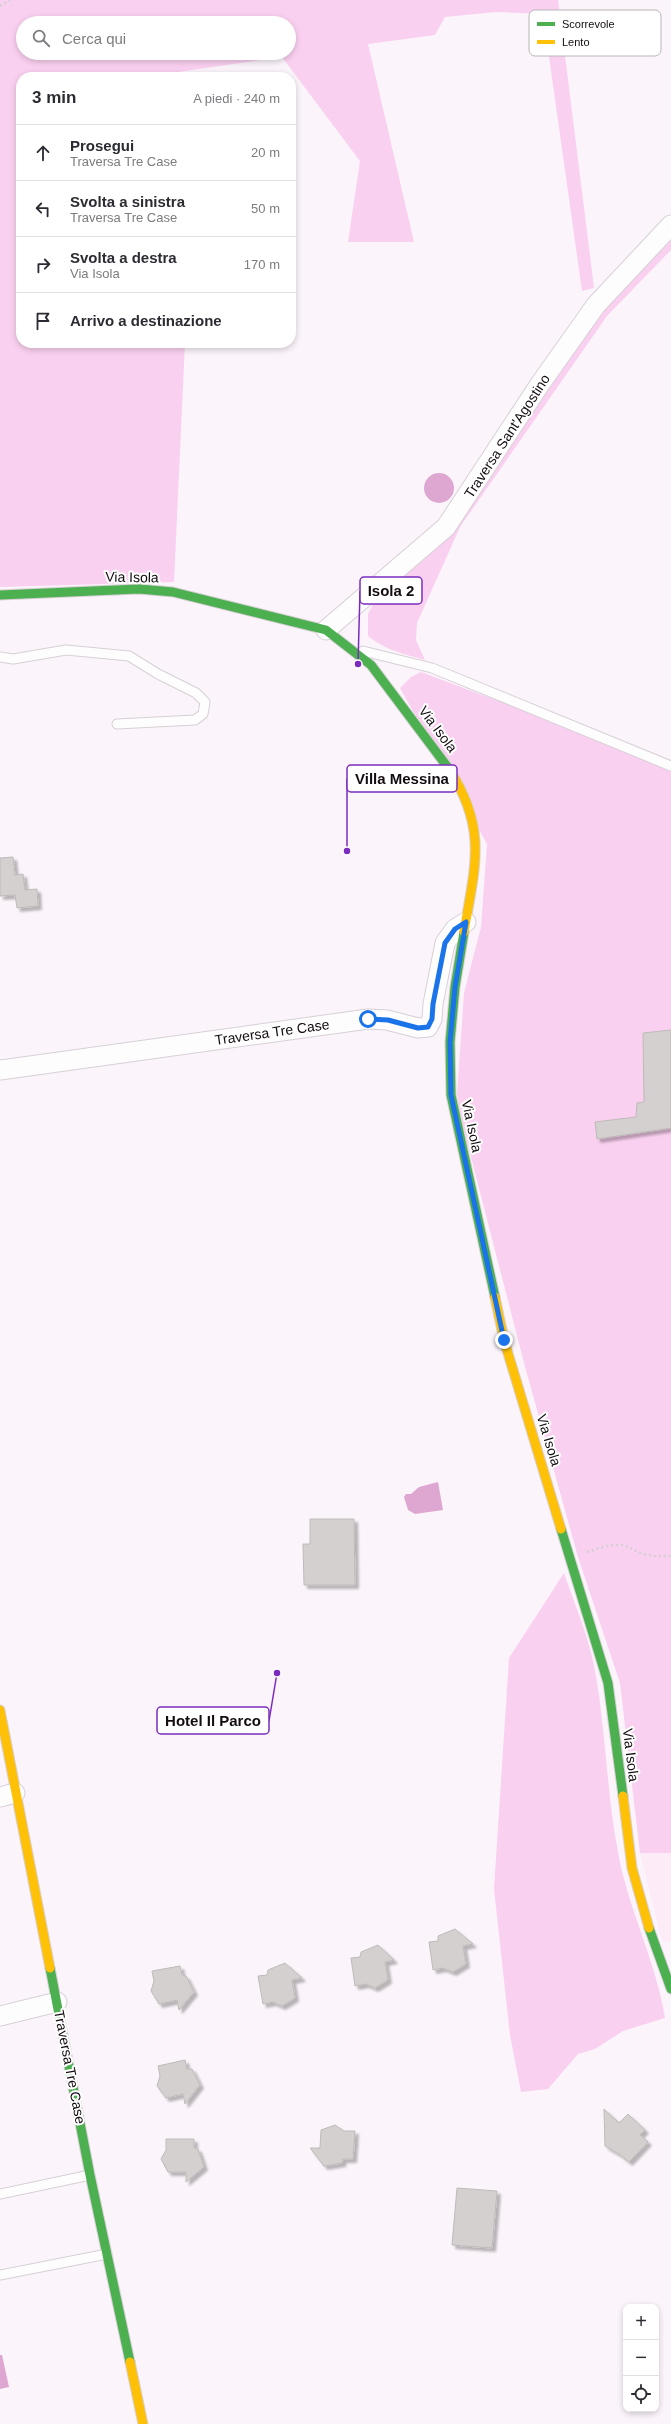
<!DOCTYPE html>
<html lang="it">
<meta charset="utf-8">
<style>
:root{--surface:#fff;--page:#f2f2f3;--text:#2b2b33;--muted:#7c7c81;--line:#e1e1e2}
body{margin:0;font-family:Arial,sans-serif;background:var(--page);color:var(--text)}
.controls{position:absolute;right:12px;bottom:12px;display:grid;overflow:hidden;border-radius:8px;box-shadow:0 2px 6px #0003}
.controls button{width:36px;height:36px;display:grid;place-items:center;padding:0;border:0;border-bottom:1px solid var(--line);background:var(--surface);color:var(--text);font:20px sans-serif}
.stop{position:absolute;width:12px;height:12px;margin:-9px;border:3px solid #1a73e8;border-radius:50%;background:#fff}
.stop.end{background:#1a73e8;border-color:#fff;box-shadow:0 1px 4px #0008}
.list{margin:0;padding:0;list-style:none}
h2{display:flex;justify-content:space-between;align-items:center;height:52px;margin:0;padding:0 16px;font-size:17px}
h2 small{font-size:13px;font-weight:400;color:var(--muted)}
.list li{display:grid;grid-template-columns:26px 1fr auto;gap:12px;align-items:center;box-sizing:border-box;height:56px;padding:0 16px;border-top:1px solid var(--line)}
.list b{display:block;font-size:15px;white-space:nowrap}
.list p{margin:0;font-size:13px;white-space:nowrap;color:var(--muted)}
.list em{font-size:13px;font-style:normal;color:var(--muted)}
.icon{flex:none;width:22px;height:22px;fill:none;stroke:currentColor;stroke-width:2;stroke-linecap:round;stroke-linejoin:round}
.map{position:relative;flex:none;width:671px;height:2424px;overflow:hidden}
.search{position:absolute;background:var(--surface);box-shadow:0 2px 6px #0003;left:16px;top:16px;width:280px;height:44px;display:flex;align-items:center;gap:10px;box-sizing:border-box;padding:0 14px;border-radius:22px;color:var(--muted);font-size:15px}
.panel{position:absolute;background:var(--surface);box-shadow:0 2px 6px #0003;left:16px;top:72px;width:280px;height:276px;border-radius:16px}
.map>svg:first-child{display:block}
</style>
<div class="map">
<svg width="671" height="2424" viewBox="0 0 671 2424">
<defs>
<filter id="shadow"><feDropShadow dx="3.5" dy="3.5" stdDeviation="1" flood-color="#0004"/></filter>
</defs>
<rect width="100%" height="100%" fill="#fbf4fa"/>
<path fill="#fdebf8" d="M640 1853H671V1941H662Z"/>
<g fill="#fad0f0" fill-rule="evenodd">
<path d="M0 0H558L594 288 582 291 543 14 496 12 445 17 435 35 368 44 414 242H348L360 161 282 57 178 72 177 77H21V343H185L174 582 0 587ZM23 23H289V53H23Z"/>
<path d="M671 235V250L607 316 460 527 417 623 416 640 425 660C404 654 385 650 368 636V614L373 604 383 592 440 540 588 328Z"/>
<path d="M421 672 538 716 671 771V1853H640L620 1683 578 1557 524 1363 463 1126 457 1094 464 993 481 927 487 844 400 688 411 677Z"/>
<path d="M564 1573C574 1603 588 1634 594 1666 606 1727 606 1790 618 1852 628 1909 656 1961 665 2018L623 2031 595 2049 578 2054 548 2089 521 2092 510 2035 494 1889 509 1658Z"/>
</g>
<g fill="#dea7d2">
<circle cx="439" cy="488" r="15"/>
<path d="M438 1482 443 1510 415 1514 408 1510 404 1497 406 1494H411L419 1487Z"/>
<path d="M0 2355H2L9 2387 0 2389Z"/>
</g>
<g fill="#d4d0cf" stroke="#bebab9" filter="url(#shadow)">
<path d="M13 857 15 875 23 874 25 890 37 889 38 906 17 908 15 895 0 896V858Z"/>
<path d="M671 1030V1128L597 1139 595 1122 636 1117 637 1103 644 1102 643 1033Z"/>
<path d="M310 1519H354L355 1585H304L303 1544H310Z"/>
<path d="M455 1929 473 1944 463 1946 466 1964 453 1972 443 1968 433 1970 429 1942 438 1941V1936Z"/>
<path d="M378 1945 394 1960 385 1962 388 1980 375 1988 366 1984 355 1986 351 1958 360 1957 361 1952Z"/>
<path d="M285 1963 302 1978 292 1980 295 1998 282 2006 273 2002 263 2004 258 1976 267 1975 268 1970Z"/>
<path d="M180 1966 182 1975 186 1976 194 1992 179 2010 177 2000 159 2004 151 1991 154 1981 152 1971Z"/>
<path d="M185 2060 187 2069H192L200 2085 185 2104 183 2094 166 2098 157 2086 160 2076 158 2066Z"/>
<path d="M604 2109 619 2123 628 2114 645 2130 640 2135 648 2142 629 2162 619 2154 605 2146Z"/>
<path d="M335 2125 344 2131H355L353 2159H343L342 2163 324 2166 310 2148H320L321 2130Z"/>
<path d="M166 2139H194V2148L198 2149 204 2167 186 2182V2172H168L161 2159 166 2150Z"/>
<path d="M457 2188 497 2191 492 2248 452 2245Z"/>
</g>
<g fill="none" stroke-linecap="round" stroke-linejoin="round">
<defs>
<g id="lane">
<path d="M363 651 432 668 671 766"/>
<path d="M0 657 13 659 66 650 129 656 158 674 196 693 205 702 203 714 195 720 117 724"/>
<path d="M0 2194 90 2175"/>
<path d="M0 2275 107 2254"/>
</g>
<g id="street">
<path d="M326 630 446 527 540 384 596 305 671 225"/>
<path d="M0 1070 368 1019 387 1020 418 1028 428 1027 432 1019 433 1004 445 943 455 929 466 922"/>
<path d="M0 1797 15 1793"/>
<path d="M0 2016 57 2002"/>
</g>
<g id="fast">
<path d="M0 595 139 589 173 592 326 630 371 665 449 769"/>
<path d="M464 932 455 987 450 1042 451 1095 495 1297"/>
<path d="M561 1529 608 1683 623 1796"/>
<path d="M649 1928 671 1989"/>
<path d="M50 1968 90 2175 130 2362"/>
</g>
<g id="slow">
<path d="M449 769C488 829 475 866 464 932"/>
<path d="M495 1297 504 1340 561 1529"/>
<path d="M0 1710 50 1968"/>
<path d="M623 1796 632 1868 649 1928"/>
<path d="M130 2362 143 2424"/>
</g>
</defs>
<use href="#lane" stroke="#d7d0d6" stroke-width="11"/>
<use href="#street" stroke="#d7d0d6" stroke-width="21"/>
<use href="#fast" stroke="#d7d0d6" stroke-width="11"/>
<use href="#slow" stroke="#d7d0d6" stroke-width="11"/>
<g stroke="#d3d0d2" stroke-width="2.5" stroke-dasharray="2 3" stroke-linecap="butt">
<path d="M0 6 10 0"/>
<path d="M587 1552 610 1545H624L640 1553 654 1556H671"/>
</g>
<use href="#lane" stroke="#fefdfe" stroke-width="9"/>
<use href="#street" stroke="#fefdfe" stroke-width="19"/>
<use href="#fast" stroke="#4caf50" stroke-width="9"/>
<use href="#slow" stroke="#ffc107" stroke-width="9"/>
</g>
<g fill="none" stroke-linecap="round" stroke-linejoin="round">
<path stroke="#1a73e8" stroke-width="5" d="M368 1019 388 1020 418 1028 428 1027 432 1019 433 1004 445 943 455 929 466 922 455 987 450 1042 451 1095 504 1340"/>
</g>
<g text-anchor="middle" stroke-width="4" stroke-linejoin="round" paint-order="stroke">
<g font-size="14" fill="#130c11" stroke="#fff">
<text transform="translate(507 436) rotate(-57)" y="5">Traversa Sant'Agostino</text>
<text transform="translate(132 577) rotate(1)" y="5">Via Isola</text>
<text transform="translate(438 729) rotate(53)" y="5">Via Isola</text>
<text transform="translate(272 1032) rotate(-8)" y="5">Traversa Tre Case</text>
<text transform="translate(472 1126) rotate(78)" y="5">Via Isola</text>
<text transform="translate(549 1440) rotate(73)" y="5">Via Isola</text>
<text transform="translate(631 1755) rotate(83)" y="5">Via Isola</text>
<text transform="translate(70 2067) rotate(79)" y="5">Traversa Tre Case</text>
</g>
</g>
<rect x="529" y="10" width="132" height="46" rx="6" fill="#fff" stroke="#b8b6b8" stroke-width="1"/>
<rect x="537" y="22" width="18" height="4" fill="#4caf50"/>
<rect x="537" y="40" width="18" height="4" fill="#ffc107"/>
<g font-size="11" fill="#130c11">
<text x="562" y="28">Scorrevole</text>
<text x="562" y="46">Lento</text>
</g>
<path fill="none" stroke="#7b2cbf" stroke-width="1.5" d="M358 664L360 591M347 851L347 779M277 1673L269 1721"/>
<g fill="#7b2cbf" stroke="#fff" stroke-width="1.5">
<circle cx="358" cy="664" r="4"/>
<circle cx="347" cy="851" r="4"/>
<circle cx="277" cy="1673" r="4"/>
</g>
<g fill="#fff" stroke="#7b2cbf" stroke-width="1.5">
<rect x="360" y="577" width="62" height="27" rx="4"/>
<rect x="347" y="765" width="110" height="27" rx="4"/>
<rect x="157" y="1707" width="112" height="27" rx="4"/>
</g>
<g font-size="15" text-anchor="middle" font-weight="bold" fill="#130c11">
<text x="391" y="596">Isola 2</text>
<text x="402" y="784">Villa Messina</text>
<text x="213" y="1726">Hotel Il Parco</text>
</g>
</svg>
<div class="controls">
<button>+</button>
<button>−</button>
<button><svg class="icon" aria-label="locate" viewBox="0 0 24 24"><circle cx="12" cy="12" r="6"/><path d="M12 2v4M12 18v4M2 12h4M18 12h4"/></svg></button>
</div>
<div class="stop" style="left:368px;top:1019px"></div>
<div class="stop end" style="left:504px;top:1340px"></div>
<div class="search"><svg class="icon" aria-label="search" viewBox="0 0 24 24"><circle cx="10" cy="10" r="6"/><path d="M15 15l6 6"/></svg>Cerca qui</div>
<section class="panel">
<h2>3 min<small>A piedi · 240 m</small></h2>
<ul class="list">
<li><svg class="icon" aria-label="ahead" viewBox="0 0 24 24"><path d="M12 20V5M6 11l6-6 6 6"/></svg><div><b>Prosegui</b><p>Traversa Tre Case</p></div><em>20 m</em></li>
<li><svg class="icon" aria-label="left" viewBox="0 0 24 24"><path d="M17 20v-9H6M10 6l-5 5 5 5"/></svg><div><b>Svolta a sinistra</b><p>Traversa Tre Case</p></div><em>50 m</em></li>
<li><svg class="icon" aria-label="right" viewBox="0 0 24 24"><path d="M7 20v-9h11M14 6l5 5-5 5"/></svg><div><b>Svolta a destra</b><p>Via Isola</p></div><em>170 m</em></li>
<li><svg class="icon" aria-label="arrive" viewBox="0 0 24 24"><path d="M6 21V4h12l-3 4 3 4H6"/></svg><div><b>Arrivo a destinazione</b></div></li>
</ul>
</section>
</div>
